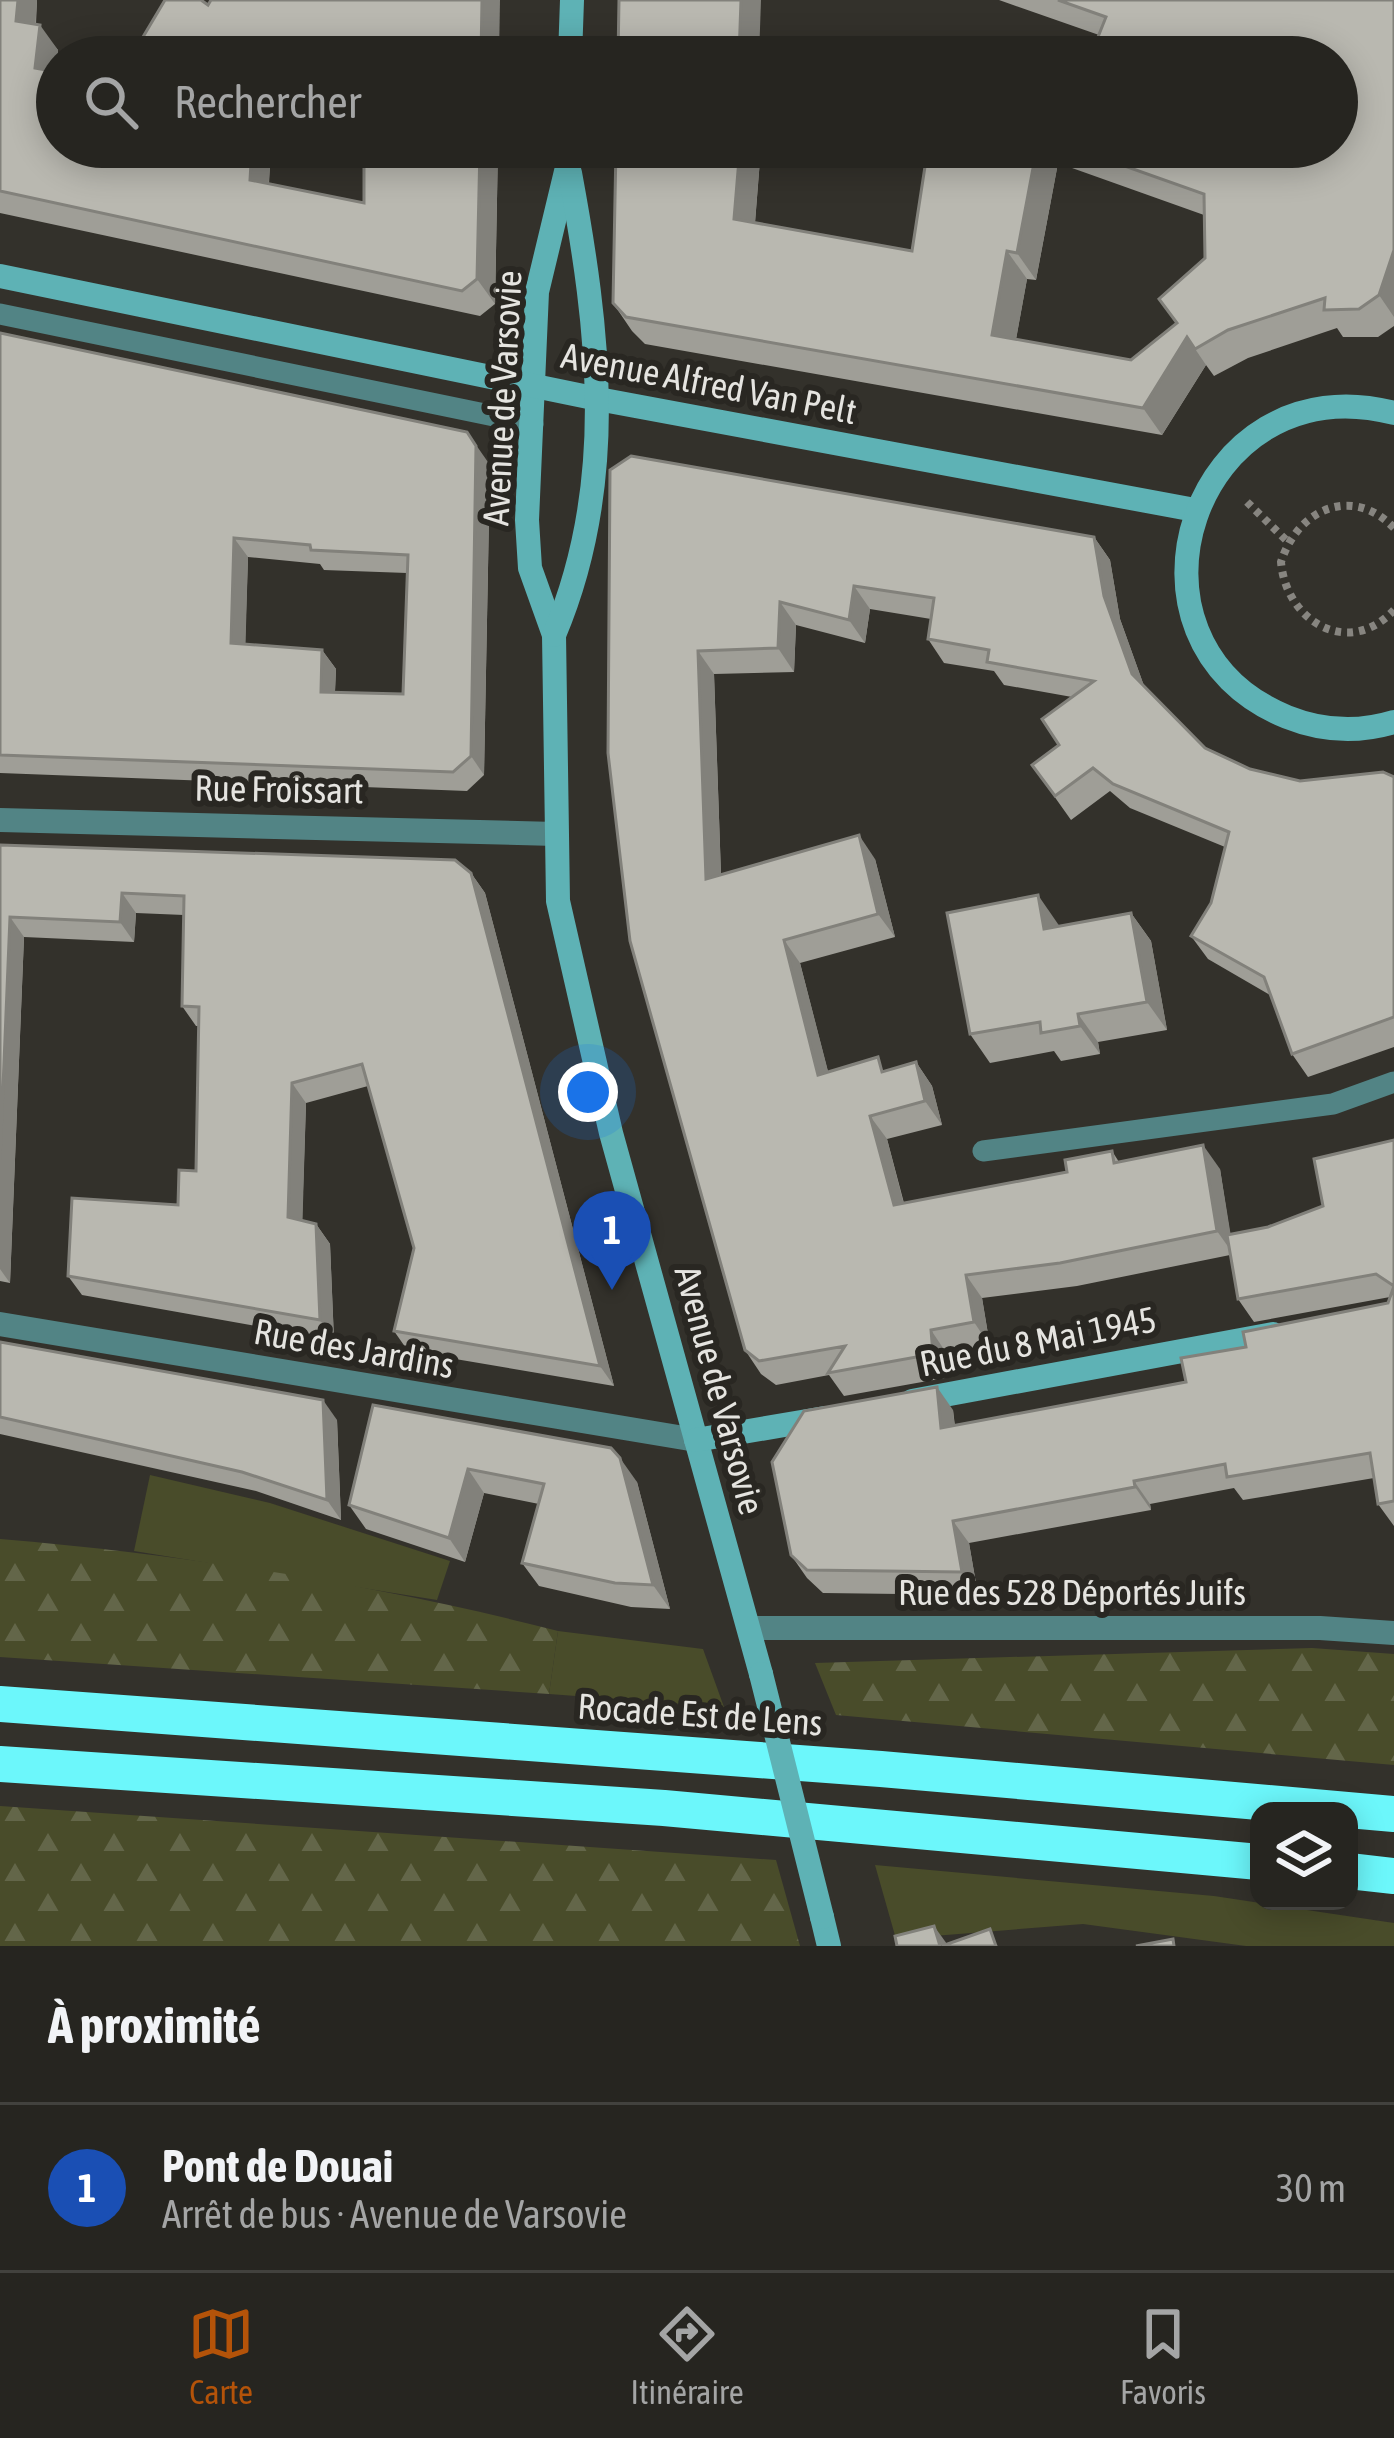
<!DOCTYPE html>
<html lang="fr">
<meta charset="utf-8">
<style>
:root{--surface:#262520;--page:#2e2d29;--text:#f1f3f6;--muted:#a4a5a5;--line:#42423e;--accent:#b45309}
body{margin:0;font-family:"Asap Condensed",sans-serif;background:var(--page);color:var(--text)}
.controls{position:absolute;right:36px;bottom:36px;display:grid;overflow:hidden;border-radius:24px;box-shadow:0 6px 30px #0003}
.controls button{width:108px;height:108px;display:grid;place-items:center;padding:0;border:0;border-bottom:3px solid var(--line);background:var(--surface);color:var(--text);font:60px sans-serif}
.you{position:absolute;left:588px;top:1092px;width:42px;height:42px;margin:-30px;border:9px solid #fff;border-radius:50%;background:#1a73e8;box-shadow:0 0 0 18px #1a73e833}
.badge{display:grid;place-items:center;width:78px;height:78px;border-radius:50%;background:var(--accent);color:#fff;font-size:39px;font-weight:700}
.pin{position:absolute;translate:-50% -99px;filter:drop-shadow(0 3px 6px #0008)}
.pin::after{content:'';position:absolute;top:63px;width:42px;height:36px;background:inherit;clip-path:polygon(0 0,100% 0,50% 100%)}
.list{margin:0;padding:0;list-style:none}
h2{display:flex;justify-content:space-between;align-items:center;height:156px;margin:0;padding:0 48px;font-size:51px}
h2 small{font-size:39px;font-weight:400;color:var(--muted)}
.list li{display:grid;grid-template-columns:78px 1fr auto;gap:36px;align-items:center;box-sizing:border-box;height:168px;padding:0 48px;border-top:3px solid var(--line)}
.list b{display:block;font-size:45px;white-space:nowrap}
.list p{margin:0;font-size:39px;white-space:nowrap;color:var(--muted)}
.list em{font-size:39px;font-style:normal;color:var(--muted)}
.icon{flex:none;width:66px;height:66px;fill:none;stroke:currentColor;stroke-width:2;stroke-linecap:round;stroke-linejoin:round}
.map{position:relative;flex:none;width:1394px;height:1946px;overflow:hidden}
.search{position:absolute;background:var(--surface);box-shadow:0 6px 30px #0003;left:36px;right:36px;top:36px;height:132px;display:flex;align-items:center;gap:30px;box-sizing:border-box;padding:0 42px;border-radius:66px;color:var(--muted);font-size:45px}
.sheet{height:324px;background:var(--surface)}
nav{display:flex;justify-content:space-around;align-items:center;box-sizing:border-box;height:168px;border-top:3px solid var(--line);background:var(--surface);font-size:33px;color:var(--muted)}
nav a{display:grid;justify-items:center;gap:6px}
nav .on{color:var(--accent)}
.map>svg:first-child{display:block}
</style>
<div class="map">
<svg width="1394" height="1946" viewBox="0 0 1394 1946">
<defs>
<pattern id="forest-firs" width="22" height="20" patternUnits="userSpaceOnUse" patternTransform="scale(3)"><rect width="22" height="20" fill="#494c2a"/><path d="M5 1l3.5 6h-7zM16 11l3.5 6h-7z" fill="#636649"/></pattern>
</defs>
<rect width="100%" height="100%" fill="#33312b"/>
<g fill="#494c2a">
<path d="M150 1475 270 1503 450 1561 437 1600 134 1551Z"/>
<path d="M558 1631 703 1649 724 1707 549 1694Z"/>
<path d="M875 1865 1214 1896 1394 1923V1946H1246L1083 1924 896 1939Z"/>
</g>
<g fill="url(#forest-firs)">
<path d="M0 1539C188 1555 375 1584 558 1631L549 1694 0 1657Z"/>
<path d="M1312 1648 1394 1654V1765L836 1715 815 1663Z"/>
<path d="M0 1806 776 1860 800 1946H0Z"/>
</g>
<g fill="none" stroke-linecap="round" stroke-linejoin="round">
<g stroke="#878580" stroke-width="8" stroke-dasharray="6 6" stroke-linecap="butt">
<path d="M1247 502 1287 541"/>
<path d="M1394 528C1352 484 1297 510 1281 562 1286 621 1348 659 1394 610"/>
</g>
<g stroke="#528485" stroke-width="21">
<path d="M0 314 533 424"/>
<path d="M983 1151 1333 1104 1394 1082"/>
</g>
<g stroke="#528485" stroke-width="24">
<path d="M0 820 556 834"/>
<path d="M0 1324 696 1440"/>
<path d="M749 1628H1320L1394 1633"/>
</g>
<g stroke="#5eb2b5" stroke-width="24">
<path d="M570 57 572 0"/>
<path d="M568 163 537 292 527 520 530 568 554 635 558 901 611 1133 761 1674"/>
<path d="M0 276 598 399 1195 510"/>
<path d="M1394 413C1194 361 1101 641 1287 717 1322 731 1358 733 1394 722"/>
<path d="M554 635C618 484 599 330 570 173"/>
<path d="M912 1401 1273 1334"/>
<path d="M696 1440 825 1418"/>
<path d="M822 1917 829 1946"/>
</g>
<g stroke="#6cf7fb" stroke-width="36">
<path d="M0 1704 881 1769 1394 1814"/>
<path d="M0 1764 664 1808 1259 1862"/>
<path d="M1349 1871 1394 1876"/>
</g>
<path stroke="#5eb2b5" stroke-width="24" d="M761 1674 822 1917"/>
</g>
<g fill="#9f9e97" fill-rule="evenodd">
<path d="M0 0H37L36 24 58 50 56 72 57 147 200 152 202 147H258L270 165 269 184 364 203 498 147 495 304 480 316 0 213Z"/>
<path d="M999 0H1394V326L1378 337H1343L1337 328 1248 358 1214 376 1206 365 1162 435 645 344 632 331 613 303 761 147 755 223 912 251 928 147H1337L1099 35ZM1058 163 1204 215 1205 258 1176 323 1131 360 1016 339 1027 279 1036 280Z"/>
<path d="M208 5 499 57H157L143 37Z"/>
<path d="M0 333 490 465 484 775 467 791 0 773ZM248 557 320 564 324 570 407 573 403 694 335 692 336 669 322 650 245 644Z"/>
<path d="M610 470 1094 537 1110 560 1120 619 1144 686 1205 748 1250 769 1300 781 1394 777V1047L1308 1077 1292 1054 1270 995 1208 959 1191 936 1211 903 1225 847 1130 808 1110 791 1071 820 1032 765 1059 745 1072 697 1004 685 994 671 944 663 928 639 931 619 870 609 865 643 796 625 794 672 714 674 721 875 875 859 895 937 800 963 828 1072 888 1070 916 1062 932 1086 942 1125 887 1139 904 1203 1067 1172 1112 1151 1119 1162 1220 1169 1230 1234 1268 1227 1323 1206 1394 1140V1526L1378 1504 1374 1478 1243 1500 1234 1488 1150 1504 1151 1510 969 1543 978 1595 823 1593 807 1578 791 1555 953 1410 955 1426 1186 1382 1246 1347 1388 1303 1390 1297 1254 1322 1238 1299 1230 1255 1077 1286 982 1298 990 1346 947 1354 950 1377 844 1396 829 1375 776 1385 761 1374 745 1350Z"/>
<path d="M0 845 471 873 485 893 614 1386 408 1351 394 1331 414 1248 368 1086 306 1103 302 1221 316 1224 330 1244 334 1340 82 1295 68 1276 178 1205 196 1171 199 1026H196L182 1006 184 915 136 913 134 942 24 937 10 1283 0 1281Z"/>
<path d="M1131 913 1151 941 1167 1030 1098 1042 1100 1054 1061 1061 1054 1051 990 1063 970 1034 1058 924 1059 926Z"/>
<path d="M0 1342 337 1420 341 1520 256 1491 0 1434Z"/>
<path d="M373 1405 637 1482 670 1609 631 1607 539 1586 522 1563 539 1504 484 1493 465 1562 366 1529 349 1505Z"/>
</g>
<g fill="#82817b">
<path d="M18 0H37L34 46 16 21Z"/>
<path d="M482 0H500L499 57H481Z"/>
<path d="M741 0H761L759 57H739Z"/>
<path d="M40 25 58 50 53 94 35 68Z"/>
<path d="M252 147H258L270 165 267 205 250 180Z"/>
<path d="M480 147H498L495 304 477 279Z"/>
<path d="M740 147H761L753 247 734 219Z"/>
<path d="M1037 147H1047L1058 163 1036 280 1017 253Z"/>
<path d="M1394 250V317L1379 295Z"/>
<path d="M1007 251 1027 279 1012 362 992 335Z"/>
<path d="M1187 337 1206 365 1162 435 1143 408Z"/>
<path d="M467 432 490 465 484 775 471 756Z"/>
<path d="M1094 537 1110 560 1120 619 1148 697 1132 674 1104 596Z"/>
<path d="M234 538 248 557 245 662 231 643Z"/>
<path d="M854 586 870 609 865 643 849 620Z"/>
<path d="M780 602 796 625 794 672 778 648Z"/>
<path d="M322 650 336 669 334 711 321 692Z"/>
<path d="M698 651 714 674 722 903 706 879Z"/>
<path d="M859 835 875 859 895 937 878 914Z"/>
<path d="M471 873 485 893 614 1386 600 1366Z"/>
<path d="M122 893 136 913 134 942 120 922Z"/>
<path d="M1038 895 1058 924 1064 957 1044 929Z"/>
<path d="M1131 913 1151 941 1167 1030 1147 1002Z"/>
<path d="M10 917 24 937 10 1283 0 1269V1160Z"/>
<path d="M784 940 800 963 835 1098 818 1075Z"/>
<path d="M1078 1014 1098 1042 1100 1054 1080 1026Z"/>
<path d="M916 1062 932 1086 942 1125 925 1101Z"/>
<path d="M292 1083 306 1103 302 1237 288 1217Z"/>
<path d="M870 1116 887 1139 910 1228 894 1205Z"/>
<path d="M1203 1145 1220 1169 1234 1255 1217 1231Z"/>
<path d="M316 1224 330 1244 334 1340 320 1320Z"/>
<path d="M966 1275 982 1298 990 1346 974 1322Z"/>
<path d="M931 1330 947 1354 950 1377 933 1354Z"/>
<path d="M937 1387 953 1410 957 1451 941 1428Z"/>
<path d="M323 1400 337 1420 341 1520 327 1500Z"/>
<path d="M620 1458 637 1482 670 1609 653 1585Z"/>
<path d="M468 1469 484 1493 465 1562 449 1538Z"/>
<path d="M1134 1481 1150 1504 1151 1510 1135 1487Z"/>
<path d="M953 1521 969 1543 978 1595 962 1572Z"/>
<path d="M934 1926 947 1944 940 1946Z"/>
</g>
<g fill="#b9b8b0" stroke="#82817b" stroke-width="3" fill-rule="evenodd">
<path d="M0 0H18L16 21 40 25 35 68 57 72V147H174L200 152 202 147H252L250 180 364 203V147H480L477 279 462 291 0 191Z"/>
<path d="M165 0H201L208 5 211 0H482L481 57H254L143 37Z"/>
<path d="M619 0H741L739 57H618Z"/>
<path d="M1058 0H1394V250L1379 295 1359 309 1324 310 1325 298 1228 330 1195 349 1187 337 1143 408 626 317 613 303 616 147H740L734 219 912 251 928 147H1037L1017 253 1007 251 992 335 1131 360 1177 323 1159 299 1205 258 1204 194 1071 147H1337V57H1090L1106 17Z"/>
<path d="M0 333 467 432 476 446 471 756 453 772 0 755ZM234 538 310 545 311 550 408 555 403 694 321 692 322 650 231 643Z"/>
<path d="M631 456 1094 537 1104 596 1132 674 1205 748 1250 769 1300 781 1383 772 1394 777V1017L1292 1054 1264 977 1191 936 1211 903 1229 832 1113 784 1093 768 1055 796 1032 765 1059 745 1042 719 1094 681 987 662 989 650 928 639 934 598 854 586 849 620 780 602 778 648 698 651 706 879 859 835 878 914 784 940 818 1075 878 1057 882 1072 916 1062 925 1101 870 1116 894 1205 1067 1172 1065 1160 1112 1151 1114 1163 1203 1145 1217 1231 1060 1263 966 1275 974 1322 931 1330 933 1354 828 1373 845 1346 759 1361 745 1350 630 941 608 753 610 470Z"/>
<path d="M0 845 455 860 471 873 600 1366 394 1331 414 1248 362 1064 292 1083 288 1217 316 1224 320 1320 68 1276 72 1198 178 1205 179 1170 196 1171 199 1007 182 1006 184 896 122 893 120 922 10 917 0 1160Z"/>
<path d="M1038 895 1044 929 1131 913 1147 1002 1078 1014 1080 1026 1041 1033 1040 1022 970 1034 947 913Z"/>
<path d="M1394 1140V1501L1378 1504 1370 1453 1227 1477 1225 1464 1134 1481 1135 1487 953 1521 962 1572 807 1570 791 1555 772 1462 804 1411 937 1387 941 1428 1186 1382 1181 1358 1246 1347 1243 1332 1388 1303 1394 1286 1376 1274 1238 1299 1227 1235 1268 1227 1323 1206 1314 1159Z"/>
<path d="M0 1342 323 1400 327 1500 242 1472 0 1417Z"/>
<path d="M373 1405 611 1448 620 1458 653 1585 615 1583 522 1563 544 1484 468 1469 449 1538 349 1505Z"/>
<path d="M934 1926 940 1946H897L895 1936Z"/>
<path d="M990 1929 996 1946H942Z"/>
<path d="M1173 1939 1174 1946H1136Z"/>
</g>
<g text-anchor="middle" stroke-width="12" stroke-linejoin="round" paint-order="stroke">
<g font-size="36" fill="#e5e4e0" stroke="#292722">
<text transform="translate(709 383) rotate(11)" y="13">Avenue Alfred Van Pelt</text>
<text transform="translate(502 398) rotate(-87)" y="13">Avenue de Varsovie</text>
<text transform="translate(279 789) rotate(1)" y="13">Rue Froissart</text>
<text transform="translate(1038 1341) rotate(-11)" y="13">Rue du 8 Mai 1945</text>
<text transform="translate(354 1348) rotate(10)" y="13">Rue des Jardins</text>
<text transform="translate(720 1390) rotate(75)" y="13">Avenue de Varsovie</text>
<text x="1072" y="1605">Rue des 528 Déportés Juifs</text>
<text transform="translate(700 1714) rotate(4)" y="13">Rocade Est de Lens</text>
</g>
</g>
</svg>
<div class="controls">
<button><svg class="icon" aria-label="layers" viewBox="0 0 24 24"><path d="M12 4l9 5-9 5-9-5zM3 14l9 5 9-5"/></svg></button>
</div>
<div class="you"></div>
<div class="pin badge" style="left:612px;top:1290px;background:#1a4fb4">1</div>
<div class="search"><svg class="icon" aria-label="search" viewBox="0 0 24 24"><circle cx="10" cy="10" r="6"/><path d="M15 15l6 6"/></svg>Rechercher</div>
</div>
<section class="sheet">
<h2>À proximité<small></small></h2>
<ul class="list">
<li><span class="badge" style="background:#1a4fb4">1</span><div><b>Pont de Douai</b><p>Arrêt de bus · Avenue de Varsovie</p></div><em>30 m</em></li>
</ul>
</section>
<nav>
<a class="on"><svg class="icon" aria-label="map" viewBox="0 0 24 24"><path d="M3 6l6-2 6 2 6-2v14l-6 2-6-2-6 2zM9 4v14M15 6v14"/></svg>Carte</a>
<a><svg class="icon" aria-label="directions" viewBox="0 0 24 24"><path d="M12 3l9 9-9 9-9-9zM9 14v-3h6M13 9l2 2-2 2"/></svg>Itinéraire</a>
<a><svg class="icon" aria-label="saved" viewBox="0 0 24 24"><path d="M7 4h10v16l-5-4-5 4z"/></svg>Favoris</a>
</nav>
